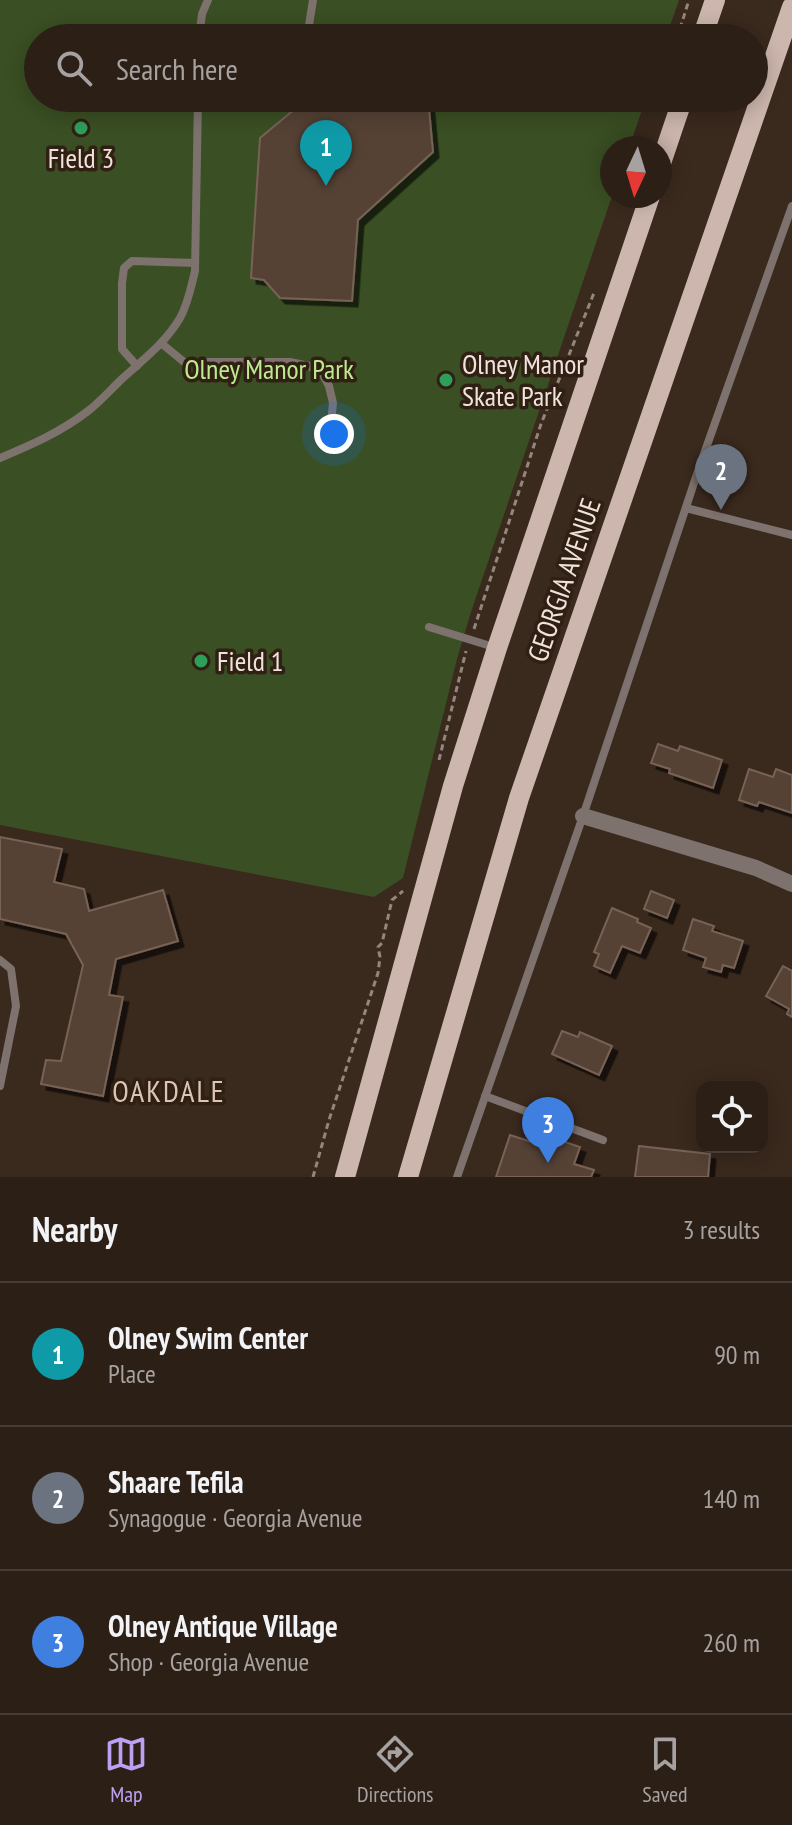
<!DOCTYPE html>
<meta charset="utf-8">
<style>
:root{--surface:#2c1f16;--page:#382c23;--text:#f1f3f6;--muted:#a6a2a1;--line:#483d35;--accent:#bca0f2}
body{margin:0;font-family:"PT Sans Narrow",sans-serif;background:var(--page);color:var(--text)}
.controls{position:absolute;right:24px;bottom:24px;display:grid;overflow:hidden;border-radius:16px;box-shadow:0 4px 20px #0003}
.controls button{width:72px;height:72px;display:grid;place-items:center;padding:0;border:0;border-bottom:2px solid var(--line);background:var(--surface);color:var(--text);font:40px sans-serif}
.compass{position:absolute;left:600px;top:136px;width:72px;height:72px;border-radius:50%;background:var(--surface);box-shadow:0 4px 20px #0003;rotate:184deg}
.you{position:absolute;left:334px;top:434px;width:28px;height:28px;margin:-20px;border:6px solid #fff;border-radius:50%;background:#1a73e8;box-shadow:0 0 0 12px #1a73e833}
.badge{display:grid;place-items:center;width:52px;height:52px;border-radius:50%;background:var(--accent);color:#fff;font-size:26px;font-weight:700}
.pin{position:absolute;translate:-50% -66px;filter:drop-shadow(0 2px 4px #0008)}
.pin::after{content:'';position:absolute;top:42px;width:28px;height:24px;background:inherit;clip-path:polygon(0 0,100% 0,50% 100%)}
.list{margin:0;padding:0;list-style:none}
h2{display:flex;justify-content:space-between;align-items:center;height:104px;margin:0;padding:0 32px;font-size:34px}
h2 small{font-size:26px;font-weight:400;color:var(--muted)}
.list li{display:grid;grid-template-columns:52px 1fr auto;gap:24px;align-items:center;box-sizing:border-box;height:144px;padding:0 32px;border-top:2px solid var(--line)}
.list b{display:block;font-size:30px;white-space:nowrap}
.list p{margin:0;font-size:26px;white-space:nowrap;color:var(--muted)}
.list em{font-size:26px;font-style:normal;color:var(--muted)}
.icon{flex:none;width:44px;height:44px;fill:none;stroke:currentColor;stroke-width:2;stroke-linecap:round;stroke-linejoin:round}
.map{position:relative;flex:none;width:792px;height:1177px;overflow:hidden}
.search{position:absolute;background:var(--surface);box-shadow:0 4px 20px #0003;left:24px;right:24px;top:24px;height:88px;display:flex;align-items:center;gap:20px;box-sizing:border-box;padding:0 28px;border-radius:44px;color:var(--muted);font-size:30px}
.sheet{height:536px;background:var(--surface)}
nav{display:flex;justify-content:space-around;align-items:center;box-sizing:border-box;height:112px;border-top:2px solid var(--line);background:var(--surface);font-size:22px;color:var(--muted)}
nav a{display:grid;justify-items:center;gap:4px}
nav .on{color:var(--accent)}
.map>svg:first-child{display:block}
</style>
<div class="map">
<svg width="792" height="1177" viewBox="0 0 792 1177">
<defs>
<filter id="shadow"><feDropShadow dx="5.5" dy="5.5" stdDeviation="0" flood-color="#0009"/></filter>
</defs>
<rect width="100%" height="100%" fill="#3a291d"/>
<path fill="#3a4f23" d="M0 0H679L666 38H38V98H646L629 148H612V196L471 612 457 659 403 878 374 897 0 825Z"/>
<g fill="#554235" stroke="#776255" stroke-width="2" filter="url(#shadow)">
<path d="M308 98H428L433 152 358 220 352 301 280 298 264 280 251 278 260 138Z"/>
<path d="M658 744 678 751 680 746 722 760 713 788 669 773 670 769 651 763Z"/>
<path d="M749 769 773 777 776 769 792 775V813L759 802 757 806 739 800Z"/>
<path d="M0 837 62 849 54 882 84 889 89 911 163 890 178 941 116 959 109 995 123 997 103 1096 41 1084 46 1060 61 1061 83 965 66 934 0 919Z"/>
<path d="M651 891 674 900 667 918 644 909Z"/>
<path d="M612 908 638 919 637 922 651 928 640 953 622 946 610 973 594 966 599 954 594 952Z"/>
<path d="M693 919 714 926 712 931 743 941 734 968 723 965 721 972 703 967 706 958 683 950Z"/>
<path d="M783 966 792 971V1017L787 1014 789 1009 766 996Z"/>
<path d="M562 1031 578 1037 580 1032 612 1046 599 1075 552 1054Z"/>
<path d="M539 1133 580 1147 574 1164 594 1170 591 1177H496L510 1135 535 1143Z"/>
<path d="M639 1146 710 1154 708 1177H635Z"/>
</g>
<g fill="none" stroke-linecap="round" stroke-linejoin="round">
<g stroke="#94867c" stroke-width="3" stroke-dasharray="6 4" stroke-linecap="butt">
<path d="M677 38 689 0"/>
<path d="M474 629 541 424 594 293"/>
<path d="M439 760 466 651"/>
<path d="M313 1177 329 1120 378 973 380 957 378 947 382 943 392 900 403 891"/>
</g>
<g stroke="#7d726e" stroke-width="8">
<path d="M199 38 202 14 208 0"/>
<path d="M307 38 313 0"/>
<path d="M161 343 184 362H290L309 366 322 373 329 386 333 403 330 434"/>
<path d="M137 366 122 349V283L124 268 132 261 195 263"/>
<path d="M0 458C31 445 61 432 88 411 101 401 112 388 124 377 144 359 166 342 180 318 188 304 191 287 195 271L198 98"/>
<path d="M686 508 792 535"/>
<path d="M429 627 497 648"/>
<path d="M0 960 11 969 16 1006 0 1086"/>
<path d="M485 1096 603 1140"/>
<path d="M457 1177 583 816 699 468 792 206"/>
</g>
<path stroke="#7d726e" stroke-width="16" d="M583 816 756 868 792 884"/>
<g stroke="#ccb6ad" stroke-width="20">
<path d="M702 38 715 0"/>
<path d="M660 166 683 98"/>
<path d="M345 1177 453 786 497 648 650 196"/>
<path d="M408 1177 519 798 792 7"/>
</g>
</g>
<g fill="#2e9e5b" stroke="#301f13" stroke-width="3">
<circle cx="81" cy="128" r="8"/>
<circle cx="446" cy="380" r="8"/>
<circle cx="201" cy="661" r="8"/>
</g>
<g text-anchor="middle" stroke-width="7" stroke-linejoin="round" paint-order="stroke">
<g font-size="28" fill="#efe3dc" stroke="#301f13" text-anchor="start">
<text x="81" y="168" text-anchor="middle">Field 3</text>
<text x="462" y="374">Olney Manor<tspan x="462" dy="32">Skate Park</tspan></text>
<text x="217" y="671">Field 1</text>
</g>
<g font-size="28" fill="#bdea8f" stroke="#301f13">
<text x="269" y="379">Olney Manor Park</text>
</g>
<g font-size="28" fill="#efe3dc" stroke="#301f13">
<text transform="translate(564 580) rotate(-71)" y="10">GEORGIA AVENUE</text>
</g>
<g font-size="30" letter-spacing="2" fill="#dcc5b6" stroke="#301f13">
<text x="169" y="1102">OAKDALE</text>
</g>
</g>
</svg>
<div class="controls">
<button><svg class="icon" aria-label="locate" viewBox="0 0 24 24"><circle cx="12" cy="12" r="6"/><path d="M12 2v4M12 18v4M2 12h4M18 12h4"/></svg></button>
</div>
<svg class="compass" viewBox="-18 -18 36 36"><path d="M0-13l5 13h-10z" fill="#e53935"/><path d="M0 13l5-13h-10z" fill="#a6a2a1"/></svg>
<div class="you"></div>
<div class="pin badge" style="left:326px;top:186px;background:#0f9aa8">1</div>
<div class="pin badge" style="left:721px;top:510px;background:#6b7280">2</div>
<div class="pin badge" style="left:548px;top:1163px;background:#3f7fe0">3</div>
<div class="search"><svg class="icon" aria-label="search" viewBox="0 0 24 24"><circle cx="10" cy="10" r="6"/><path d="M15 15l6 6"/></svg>Search here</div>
</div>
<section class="sheet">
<h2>Nearby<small>3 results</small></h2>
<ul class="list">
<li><span class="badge" style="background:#0f9aa8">1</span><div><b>Olney Swim Center</b><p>Place</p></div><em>90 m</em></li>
<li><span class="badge" style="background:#6b7280">2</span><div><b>Shaare Tefila</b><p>Synagogue · Georgia Avenue</p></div><em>140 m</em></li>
<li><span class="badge" style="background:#3f7fe0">3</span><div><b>Olney Antique Village</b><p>Shop · Georgia Avenue</p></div><em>260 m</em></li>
</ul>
</section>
<nav>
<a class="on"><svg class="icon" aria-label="map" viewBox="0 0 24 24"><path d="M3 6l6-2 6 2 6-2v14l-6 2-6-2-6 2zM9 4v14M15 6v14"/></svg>Map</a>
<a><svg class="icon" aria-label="directions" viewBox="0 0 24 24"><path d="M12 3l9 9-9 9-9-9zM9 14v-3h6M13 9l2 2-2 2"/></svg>Directions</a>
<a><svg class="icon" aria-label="saved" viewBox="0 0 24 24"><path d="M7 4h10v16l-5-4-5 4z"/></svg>Saved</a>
</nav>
